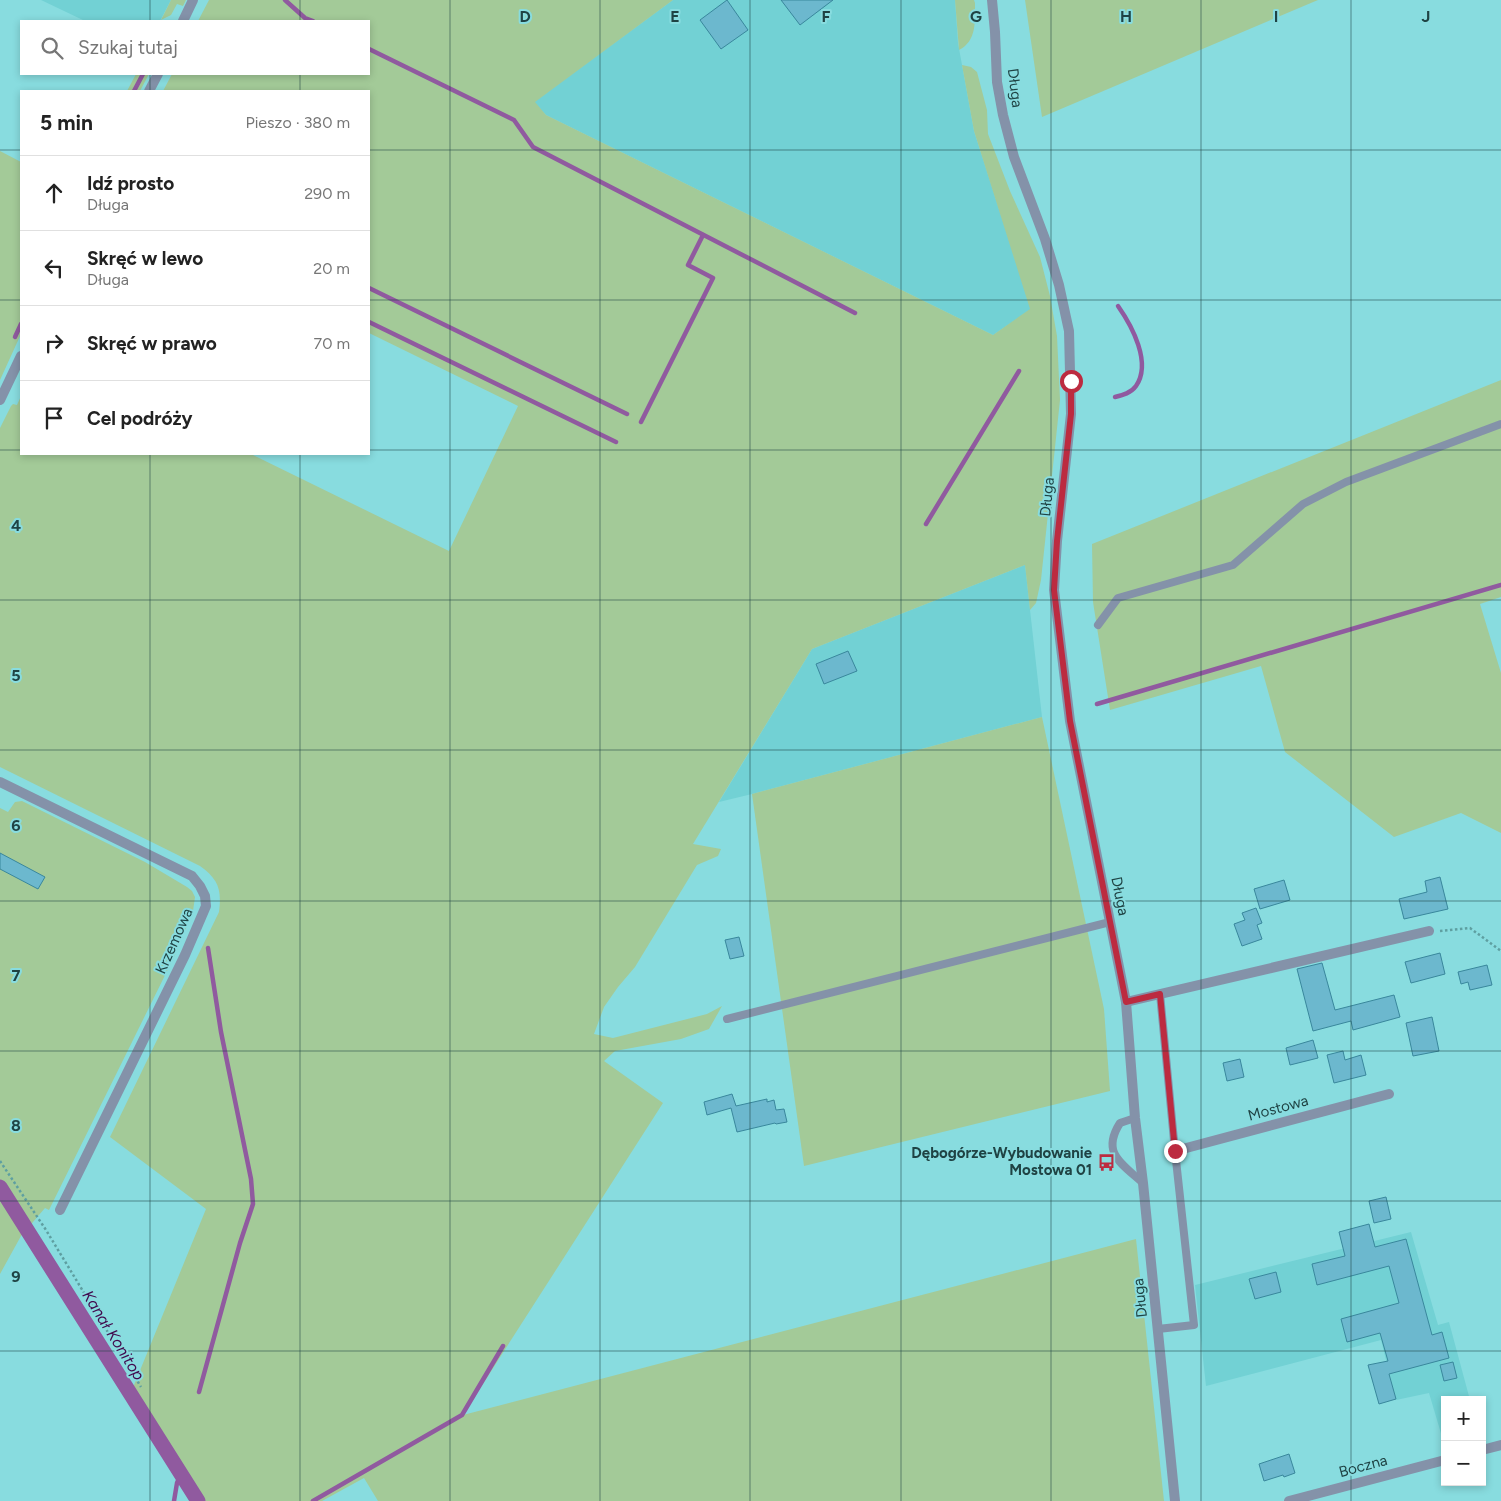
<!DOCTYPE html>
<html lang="pl">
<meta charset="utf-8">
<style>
:root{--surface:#fff;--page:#f2f2f2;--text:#222;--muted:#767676;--line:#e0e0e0}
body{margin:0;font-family:Figtree,sans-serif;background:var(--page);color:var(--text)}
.controls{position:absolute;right:15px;bottom:15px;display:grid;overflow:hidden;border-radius:0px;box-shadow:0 2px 8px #0003}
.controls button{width:45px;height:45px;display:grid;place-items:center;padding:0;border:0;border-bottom:1px solid var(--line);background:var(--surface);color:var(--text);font:25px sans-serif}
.stop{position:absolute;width:15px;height:15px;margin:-11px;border:4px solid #bc2b40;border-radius:50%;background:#fff}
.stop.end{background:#bc2b40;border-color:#fff;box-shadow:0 1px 5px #0008}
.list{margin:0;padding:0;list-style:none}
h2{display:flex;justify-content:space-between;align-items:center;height:65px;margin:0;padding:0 20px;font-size:21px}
h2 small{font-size:16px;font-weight:400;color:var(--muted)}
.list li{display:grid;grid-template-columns:32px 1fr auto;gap:15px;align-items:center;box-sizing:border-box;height:75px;padding:0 20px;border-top:1px solid var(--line)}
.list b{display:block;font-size:19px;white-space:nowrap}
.list p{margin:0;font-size:16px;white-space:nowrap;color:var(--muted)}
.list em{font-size:16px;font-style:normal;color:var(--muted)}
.icon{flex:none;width:28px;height:28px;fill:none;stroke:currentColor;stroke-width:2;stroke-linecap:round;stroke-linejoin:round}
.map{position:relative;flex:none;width:1501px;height:1501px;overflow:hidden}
.search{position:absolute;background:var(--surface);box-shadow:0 2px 8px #0003;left:20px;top:20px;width:350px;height:55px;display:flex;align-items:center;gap:12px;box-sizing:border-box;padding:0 18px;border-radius:0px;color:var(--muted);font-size:19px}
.panel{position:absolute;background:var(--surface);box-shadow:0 2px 8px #0003;left:20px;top:90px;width:350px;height:365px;border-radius:0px}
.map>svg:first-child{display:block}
</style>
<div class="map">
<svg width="1501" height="1501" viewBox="0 0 1501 1501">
<rect width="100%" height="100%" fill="#88dcdf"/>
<g fill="#72d1d4">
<path d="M41 0H171L160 21H85Z"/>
<path d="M673 0H955L958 43 974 131 1031 309 993 335 546 115 534 102Z"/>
<path d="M1025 565 1042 717 752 794 719 802 812 649Z"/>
<path d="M1411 1232 1438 1325 1449 1322 1470 1400H1445V1447L1429 1393 1396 1400 1381 1340 1206 1386 1195 1285Z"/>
</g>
<g fill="#a3ca98">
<path d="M171 0H186L183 6 177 4 171 15 161 20Z"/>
<path d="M209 0H673L535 102 546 115 993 335 1030 309 974 131 962 65 971 67 977 72 987 110 988 134 1010 191 1040 257 1050 296 1057 336 1060 400 1041 580 1036 603 1030 610 1025 565 812 649 693 844 721 849 718 856 697 865 635 967 618 987 604 1007 594 1034 613 1038 707 1014 722 1006 709 1029 681 1039 615 1051 604 1061 663 1103 463 1415 1136 1239 1164 1501H378L364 1478 322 1501H202L132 1390 206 1209 110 1137 219 912C222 889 218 879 200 866L0 767V428L11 406 13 404 17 405 21 396V454H251L449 551 518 406 369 333V91H163L172 74H369V21H198Z"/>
<path d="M955 0H974L975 3C975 21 977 41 959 50Z"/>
<path d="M1025 0H1318L1042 117Z"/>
<path d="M136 74H149L140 91H127Z"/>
<path d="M0 151 21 162V334L0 380Z"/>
<path d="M1501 380V597L1480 604 1501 673V833L1461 813 1394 837 1285 752 1261 666 1110 710 1093 602 1092 544Z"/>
<path d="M1042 717 1104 1009 1110 1091 804 1166 752 794Z"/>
<path d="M22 801 145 862 187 887 192 891 195 897 193 911 175 955 49 1210 45 1208 21 1236 0 1274V808L8 812 15 802Z"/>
</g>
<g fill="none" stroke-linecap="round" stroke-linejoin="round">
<g stroke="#905a9f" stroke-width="4.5">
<path d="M285 0 305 18 313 21"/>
<path d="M369 49 514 120 533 147 855 313"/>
<path d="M134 91 143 74"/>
<path d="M369 288 627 414"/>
<path d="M369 322 616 442"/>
<path d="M15 337 21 324"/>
<path d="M1115 397C1123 395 1131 393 1136 386 1152 363 1132 326 1118 306"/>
<path d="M641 422 713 278 688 265 703 235"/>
<path d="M926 524 1019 371"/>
<path d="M1097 704 1501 585"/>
<path d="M199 1392 240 1243 253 1204 251 1179 221 1032 208 948"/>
<path d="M174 1501 177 1483 181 1474"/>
<path d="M313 1501 462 1415 503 1346"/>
</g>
<path stroke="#905a9f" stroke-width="15" d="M0 1187 198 1501"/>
</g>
<g fill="#6cb8ce" stroke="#39879c">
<path d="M727 0 748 30 721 49 700 20Z"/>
<path d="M781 0H833L800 25Z"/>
<path d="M848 651 857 671 824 684 816 664Z"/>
<path d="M0 853 45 877 38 889 0 869Z"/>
<path d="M1440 877 1448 909 1404 919 1399 899 1427 892 1425 881Z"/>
<path d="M1284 880 1290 900 1260 909 1254 889Z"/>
<path d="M1256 908 1262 923 1257 925 1262 939 1242 946 1234 924 1245 920 1242 913Z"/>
<path d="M739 937 744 956 730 959 725 940Z"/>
<path d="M1440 953 1445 974 1411 983 1405 962Z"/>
<path d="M1322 963 1335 1010 1394 995 1400 1017 1353 1030 1351 1021 1313 1031 1297 969Z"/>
<path d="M1487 965 1492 985 1470 990 1468 982 1461 984 1458 972Z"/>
<path d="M1432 1017 1439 1051 1413 1056 1406 1023Z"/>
<path d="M1313 1040 1318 1058 1290 1065 1286 1048Z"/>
<path d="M1343 1051 1345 1060 1361 1055 1366 1075 1334 1083 1327 1055Z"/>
<path d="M1240 1059 1244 1077 1227 1081 1223 1063Z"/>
<path d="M732 1094 736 1106 767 1099V1102L774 1100 776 1110 784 1109 787 1122 776 1124 775 1123 737 1132 731 1108 707 1115 704 1102Z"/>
<path d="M1386 1197 1391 1219 1374 1223 1369 1201Z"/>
<path d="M1369 1224 1375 1247 1406 1239 1432 1335 1442 1332 1449 1358 1389 1374 1396 1399 1379 1404 1368 1365 1388 1361 1380 1333 1347 1342 1341 1319 1399 1303 1389 1266 1317 1285 1312 1264 1345 1256 1339 1232Z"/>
<path d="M1276 1272 1281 1292 1255 1299 1249 1279Z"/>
<path d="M1453 1362 1457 1378 1444 1381 1440 1365Z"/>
<path d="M1289 1454 1295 1473 1284 1477 1283 1475 1264 1481 1259 1464Z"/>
</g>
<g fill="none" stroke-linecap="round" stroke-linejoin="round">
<g stroke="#5e9fa1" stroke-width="2.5" stroke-dasharray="2.5 2.5" stroke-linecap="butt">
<path d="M1440 931 1470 928 1501 951"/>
<path d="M0 1161 46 1230 141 1387"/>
</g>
<g stroke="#8492a9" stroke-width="8">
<path d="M1098 625 1118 598 1233 565 1303 504 1346 482 1501 424"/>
<path d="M727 1019 1110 922"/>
<path d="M1135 1118 1120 1123C1101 1153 1121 1163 1143 1183"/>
<path d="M1158 1329 1194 1325 1175 1151 1160 994"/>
</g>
<g stroke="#8492a9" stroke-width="10">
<path d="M992 0 995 32 997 82 1003 115 1014 157 1045 239 1059 285 1069 331 1071 414 1057 541 1054 590 1070 721 1126 1002 1135 1118 1143 1183 1175 1501"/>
<path d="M183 21 193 0"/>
<path d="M149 91 158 74"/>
<path d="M0 400 21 356"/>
<path d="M0 782 192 876 200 886 205 896 206 906 185 955 60 1210"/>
<path d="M1126 1002 1429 931"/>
<path d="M1175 1151 1389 1094"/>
<path d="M1482 1450 1501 1445"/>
<path d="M1289 1501 1445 1460"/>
</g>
</g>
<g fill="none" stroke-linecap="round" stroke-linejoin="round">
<path stroke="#bc2b40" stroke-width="6" d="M1071 381V414L1057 541 1054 590 1070 721 1126 1002 1160 994 1175 1151"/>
</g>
<path fill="none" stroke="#1f4344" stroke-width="1" stroke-opacity="0.55" d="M150 0V21M300 0V21M450 0V1501M600 0V1501M750 0V1501M901 0V1501M1051 0V1501M1201 0V1501M1351 0V1501M150 74V91M300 74V91M0 150H21M369 150H1501M0 300H21M369 300H1501M0 450H21M369 450H1501M150 454V1501M300 454V1501M0 600H1501M0 750H1501M0 901H1501M0 1051H1501M0 1201H1501M0 1351H1501"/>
<defs>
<symbol id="bus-bare" viewBox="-9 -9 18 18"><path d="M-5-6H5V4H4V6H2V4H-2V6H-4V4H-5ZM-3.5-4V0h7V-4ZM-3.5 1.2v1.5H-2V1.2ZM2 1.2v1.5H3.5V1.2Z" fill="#bc2b40" stroke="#88dcdf" stroke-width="2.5" paint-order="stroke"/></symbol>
</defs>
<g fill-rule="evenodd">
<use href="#bus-bare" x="1094" y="1150" width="25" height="25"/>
</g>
<g text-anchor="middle" stroke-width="4" stroke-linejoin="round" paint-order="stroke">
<g font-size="15" fill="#1f4344" stroke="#88dcdf">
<text transform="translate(1015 88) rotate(83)" y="5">Długa</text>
<text transform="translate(1047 497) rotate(-84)" y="5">Długa</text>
<text transform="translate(1120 896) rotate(79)" y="5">Długa</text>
<text transform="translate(174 941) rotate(-66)" y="5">Krzemowa</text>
<text transform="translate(1278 1108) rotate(-15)" y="5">Mostowa</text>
<text transform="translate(1140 1298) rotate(-96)" y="5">Długa</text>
<text transform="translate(1363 1466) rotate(-15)" y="5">Boczna</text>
</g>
<g font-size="15" font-weight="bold" fill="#1f4344" stroke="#88dcdf" text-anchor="end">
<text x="1092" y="1158">Dębogórze-Wybudowanie<tspan x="1092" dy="17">Mostowa 01</tspan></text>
</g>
<g font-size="16" font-style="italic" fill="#410b4e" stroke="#88dcdf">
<text transform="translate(114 1335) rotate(58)" y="6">Kanał Konitop</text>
</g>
</g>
<g font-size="16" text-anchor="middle" font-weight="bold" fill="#1f4344" stroke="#88dcdf" stroke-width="4" stroke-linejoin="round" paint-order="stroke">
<text x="525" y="22">D</text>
<text x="675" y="22">E</text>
<text x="826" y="22">F</text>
<text x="976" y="22">G</text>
<text x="1126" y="22">H</text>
<text x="1276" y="22">I</text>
<text x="1426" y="22">J</text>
<text x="16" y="531">4</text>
<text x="16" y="681">5</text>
<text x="16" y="831">6</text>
<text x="16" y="981">7</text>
<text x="16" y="1131">8</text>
<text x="16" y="1282">9</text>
</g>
</svg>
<div class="controls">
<button>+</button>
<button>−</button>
</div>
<div class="stop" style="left:1071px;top:381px"></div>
<div class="stop end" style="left:1175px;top:1151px"></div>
<div class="search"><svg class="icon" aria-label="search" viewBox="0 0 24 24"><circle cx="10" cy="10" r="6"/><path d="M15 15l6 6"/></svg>Szukaj tutaj</div>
<section class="panel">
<h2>5 min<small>Pieszo · 380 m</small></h2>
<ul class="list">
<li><svg class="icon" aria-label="ahead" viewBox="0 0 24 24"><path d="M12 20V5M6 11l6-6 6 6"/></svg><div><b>Idź prosto</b><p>Długa</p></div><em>290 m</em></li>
<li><svg class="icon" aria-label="left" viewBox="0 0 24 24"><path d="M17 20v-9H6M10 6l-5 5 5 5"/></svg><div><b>Skręć w lewo</b><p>Długa</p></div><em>20 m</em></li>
<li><svg class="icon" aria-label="right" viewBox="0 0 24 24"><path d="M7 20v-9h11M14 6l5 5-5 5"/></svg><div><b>Skręć w prawo</b></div><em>70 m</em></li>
<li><svg class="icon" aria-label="arrive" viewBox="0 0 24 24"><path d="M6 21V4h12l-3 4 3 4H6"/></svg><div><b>Cel podróży</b></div></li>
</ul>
</section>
</div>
